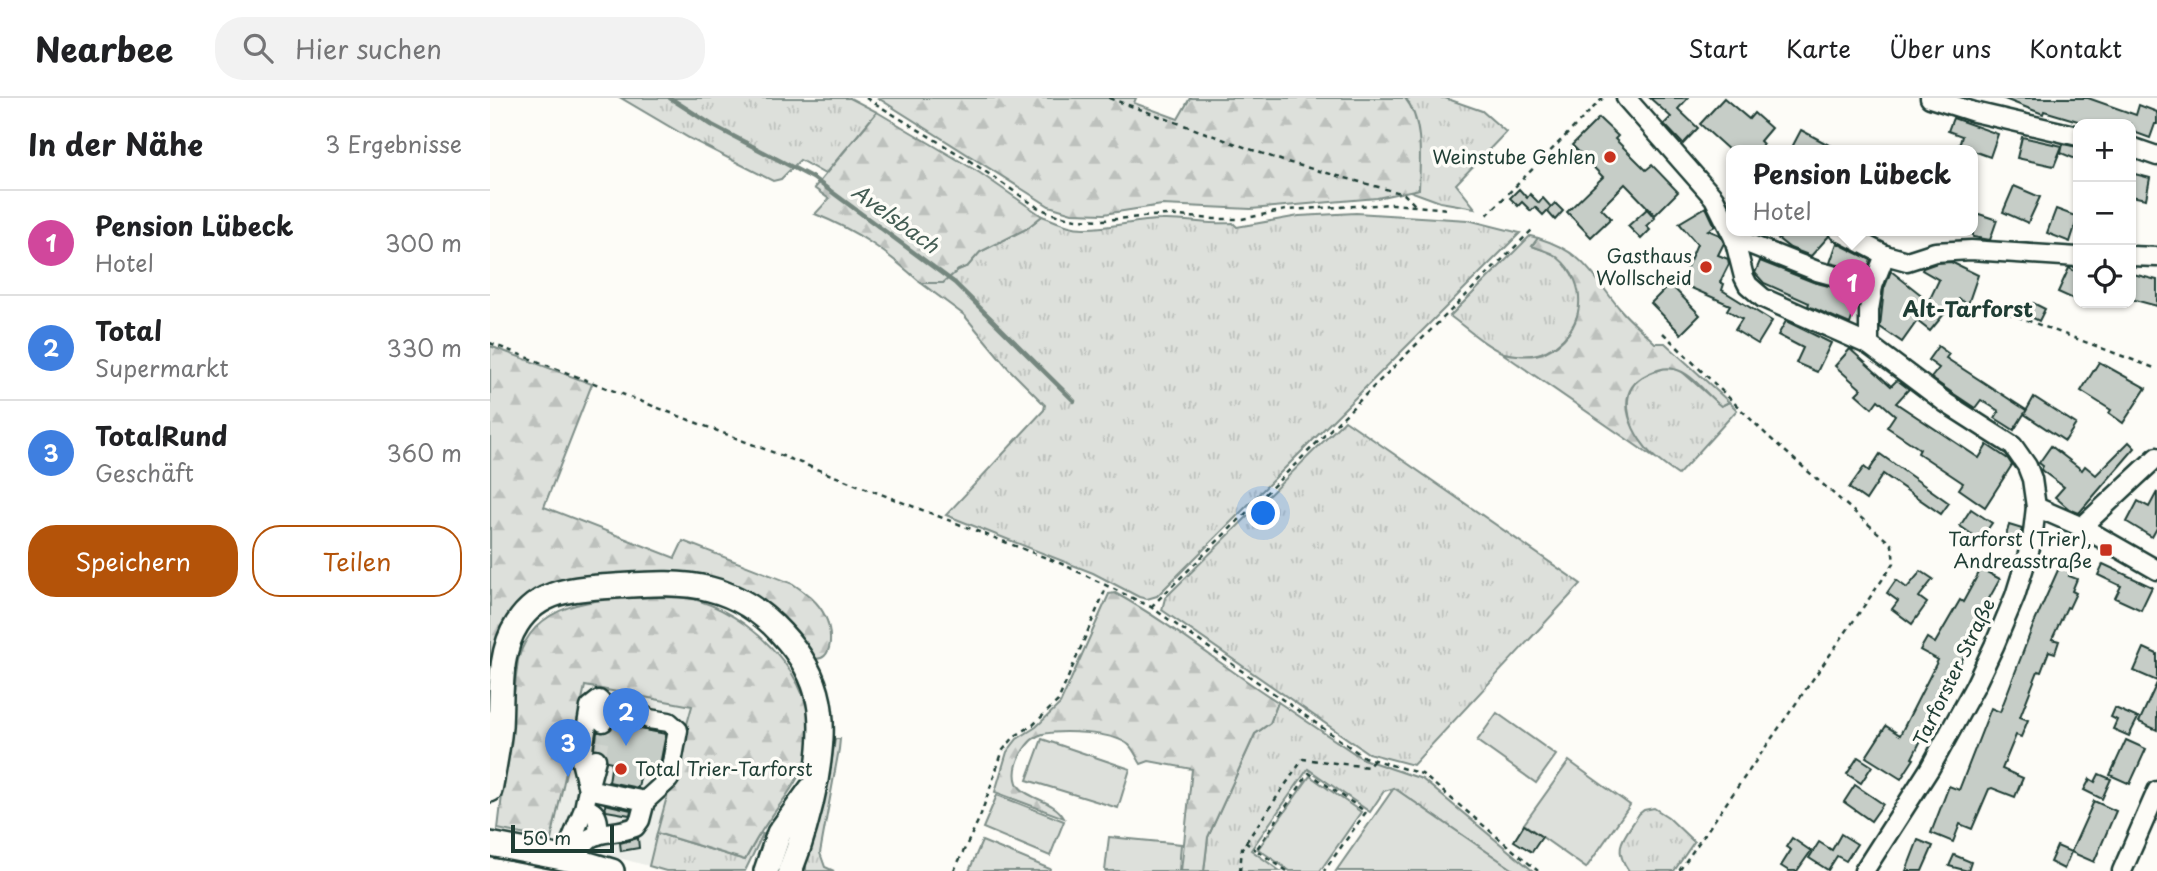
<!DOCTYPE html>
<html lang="de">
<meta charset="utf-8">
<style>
:root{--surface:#fff;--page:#f2f2f2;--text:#202124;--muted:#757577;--line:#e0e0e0;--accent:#b45309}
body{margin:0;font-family:"Playpen Sans",sans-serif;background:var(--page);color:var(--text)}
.controls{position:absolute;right:21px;top:21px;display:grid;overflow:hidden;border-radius:14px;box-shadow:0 2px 5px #0004}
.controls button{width:63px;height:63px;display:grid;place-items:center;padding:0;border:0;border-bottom:2px solid var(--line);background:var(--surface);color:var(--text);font:35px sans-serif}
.scale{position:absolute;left:21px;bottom:18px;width:103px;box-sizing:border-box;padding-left:7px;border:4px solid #1f3d34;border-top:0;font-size:19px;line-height:24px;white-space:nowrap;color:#1f3d34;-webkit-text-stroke:5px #fdfcf7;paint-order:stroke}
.you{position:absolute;left:774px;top:416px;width:24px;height:24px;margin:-18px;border:5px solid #fff;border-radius:50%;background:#1a73e8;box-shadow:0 0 0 10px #1a73e833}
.badge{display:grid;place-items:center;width:46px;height:46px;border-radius:50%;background:var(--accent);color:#fff;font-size:23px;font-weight:700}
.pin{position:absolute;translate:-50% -58px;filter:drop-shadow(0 2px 4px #0008)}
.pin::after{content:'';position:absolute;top:37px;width:24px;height:21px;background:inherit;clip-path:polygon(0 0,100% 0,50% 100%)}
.popup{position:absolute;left:1236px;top:47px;width:252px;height:91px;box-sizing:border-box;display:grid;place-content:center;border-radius:14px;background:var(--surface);filter:drop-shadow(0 2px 5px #0005);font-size:23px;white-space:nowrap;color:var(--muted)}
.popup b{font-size:26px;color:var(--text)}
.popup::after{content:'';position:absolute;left:50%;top:100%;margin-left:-14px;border:14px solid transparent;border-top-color:var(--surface)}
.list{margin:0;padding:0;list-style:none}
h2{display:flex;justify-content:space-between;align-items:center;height:91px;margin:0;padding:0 28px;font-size:30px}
h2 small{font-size:23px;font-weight:400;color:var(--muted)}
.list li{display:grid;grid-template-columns:46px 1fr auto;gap:21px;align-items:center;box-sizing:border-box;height:105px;padding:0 28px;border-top:2px solid var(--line)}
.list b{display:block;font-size:26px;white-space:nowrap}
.list p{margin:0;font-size:23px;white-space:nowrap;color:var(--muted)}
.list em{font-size:23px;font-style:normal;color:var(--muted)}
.actions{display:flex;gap:14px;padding:21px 28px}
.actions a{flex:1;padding:16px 0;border:2px solid var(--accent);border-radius:28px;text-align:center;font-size:24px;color:var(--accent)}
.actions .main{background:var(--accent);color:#fff}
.icon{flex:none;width:38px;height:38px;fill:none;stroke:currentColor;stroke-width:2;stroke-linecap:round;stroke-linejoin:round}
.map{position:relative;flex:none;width:1667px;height:773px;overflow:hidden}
header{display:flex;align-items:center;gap:42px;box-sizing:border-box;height:98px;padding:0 35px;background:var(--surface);border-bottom:2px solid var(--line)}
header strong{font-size:33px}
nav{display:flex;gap:38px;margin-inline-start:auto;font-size:24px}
.search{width:490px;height:63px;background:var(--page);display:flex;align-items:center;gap:18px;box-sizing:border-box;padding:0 24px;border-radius:28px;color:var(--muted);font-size:26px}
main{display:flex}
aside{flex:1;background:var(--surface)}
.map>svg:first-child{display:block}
</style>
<header>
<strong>Nearbee</strong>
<div class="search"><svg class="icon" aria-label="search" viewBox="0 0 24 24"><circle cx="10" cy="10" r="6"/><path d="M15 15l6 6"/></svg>Hier suchen</div>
<nav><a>Start</a><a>Karte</a><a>Über uns</a><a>Kontakt</a></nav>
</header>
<main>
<aside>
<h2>In der Nähe<small>3 Ergebnisse</small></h2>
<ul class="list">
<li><span class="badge" style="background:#d1479c">1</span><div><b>Pension Lübeck</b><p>Hotel</p></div><em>300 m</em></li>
<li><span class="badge" style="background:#3f7fe0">2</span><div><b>Total</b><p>Supermarkt</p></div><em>330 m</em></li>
<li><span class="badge" style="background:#3f7fe0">3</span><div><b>TotalRund</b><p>Geschäft</p></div><em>360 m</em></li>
</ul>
<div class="actions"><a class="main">Speichern</a><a>Teilen</a></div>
</aside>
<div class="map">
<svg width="1667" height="773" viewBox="0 0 1667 773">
<defs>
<pattern id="grass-tufts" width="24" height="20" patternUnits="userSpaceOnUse" patternTransform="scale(1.75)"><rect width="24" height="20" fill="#dde0db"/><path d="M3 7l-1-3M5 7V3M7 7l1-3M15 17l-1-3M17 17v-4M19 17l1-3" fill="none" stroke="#bdc1bd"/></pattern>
<pattern id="forest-firs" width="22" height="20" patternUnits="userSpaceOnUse" patternTransform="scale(1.75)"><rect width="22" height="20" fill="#dde0db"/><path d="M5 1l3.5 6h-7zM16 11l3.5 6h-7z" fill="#bdc1bd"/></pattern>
</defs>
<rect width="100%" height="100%" fill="#fdfcf7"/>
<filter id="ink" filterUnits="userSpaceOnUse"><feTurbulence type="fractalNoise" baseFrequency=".0143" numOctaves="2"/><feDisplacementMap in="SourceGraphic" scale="14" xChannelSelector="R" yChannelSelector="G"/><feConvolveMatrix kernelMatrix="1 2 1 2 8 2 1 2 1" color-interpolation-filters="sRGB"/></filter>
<g filter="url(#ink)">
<path fill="#eceee9" d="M95 588 202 607 159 768 61 742Z"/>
<g fill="url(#grass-tufts)" stroke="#7e8e88" stroke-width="2">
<path d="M131 0H360L387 14 335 76 310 62 291 81 283 83 199 40Z"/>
<path d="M915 0H955L992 13 1016 34 966 86 985 110 950 104 920 93 929 91 919 5Z"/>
<path d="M866 115 978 122 1030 135 667 498 657 501 649 499 603 475 456 417 554 312 555 307 519 271 474 217 431 185H453L468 172 478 168 490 154 536 131 552 118C566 123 579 130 594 130 618 131 646 122 671 122 696 121 719 127 743 125L747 129 809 118Z"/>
<path d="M1040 138 1048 140 1043 148C1049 151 1057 153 1063 156 1120 188 1079 275 1014 255 998 250 975 229 960 218Z"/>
<path d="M1174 270 1189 271 1231 308 1239 304 1247 312 1188 377C1162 359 1141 343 1138 310 1137 302 1139 291 1145 284 1152 277 1165 274 1174 270Z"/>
<path d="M855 322 1091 486 923 667 878 655 672 512 675 500Z"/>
<path d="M788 604 873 661 932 681 1043 773H1025L904 690 894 693 880 714 818 671 761 752 790 773H714L718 739 765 636 780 625Z"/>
<path d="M345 641H350L349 651 330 755 335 769 344 773H316V755L339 680Z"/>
<path d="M1164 710 1178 719 1204 744 1184 773H1139C1121 748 1135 739 1149 716L1154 712Z"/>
<path d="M167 735 255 762 270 735 273 736 255 773H176L159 768Z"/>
</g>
<g fill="url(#forest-firs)" stroke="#7e8e88" stroke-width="2">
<path d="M388 0H646L644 5 688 21 700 0H915C934 23 930 63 929 91L887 100 761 111 672 107 614 116 582 115 559 108Z"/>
<path d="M387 14 490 75 552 118 536 131 490 154 478 168 468 172 453 185H431C397 154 368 133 325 116L339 101 324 90Z"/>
<path d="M1048 140C1094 154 1102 177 1130 211 1140 223 1154 234 1165 245H1175L1239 304 1231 308C1216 297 1203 275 1184 271 1176 269 1166 272 1158 276 1118 295 1144 341 1167 362L1012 255C1026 257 1042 260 1055 254 1095 236 1101 186 1067 159 1060 153 1051 152 1042 148Z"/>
<path d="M0 248 102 286 54 409 185 460 193 443 303 486C316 495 328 503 335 518 342 531 345 566 322 560L231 486 29 506C0 542 2 588 0 633Z"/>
<path d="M625 495C682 526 733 569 788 604L780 625 765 636 718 739 714 773H691L702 671 659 663 651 666C647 660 644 652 639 647 624 634 572 632 553 636 536 640 521 668 527 685 534 701 564 701 574 720L505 694 517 654 527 641 546 629 570 606 619 496Z"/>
<path d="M167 499C181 500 197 498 210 503 269 522 339 594 316 661 307 688 286 710 271 734 265 743 260 753 255 762L167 735 202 608 95 588 61 742 8 731 28 562C45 499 114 501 167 499Z"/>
</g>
<g fill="#dde0db" stroke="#7e8e88" stroke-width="2">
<path d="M1007 615 1066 657 1046 685 987 643Z"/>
<path d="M552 641 640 671 628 710 537 682Z"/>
<path d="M1079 663 1140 707 1096 770 1034 726Z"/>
<path d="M820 678 871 714 830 773H800L768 751Z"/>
<path d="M904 690 1025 773H846Z"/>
<path d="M507 697 574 723 560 758 493 730Z"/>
<path d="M619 739 691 746 689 773H615Z"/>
<path d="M492 743 560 771 559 773H479Z"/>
</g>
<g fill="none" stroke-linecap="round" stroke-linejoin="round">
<path stroke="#75877f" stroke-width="4.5" d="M180 0 222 27 323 80 465 185 584 303"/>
</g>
<g fill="#c6cdc7" stroke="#1f3d34" stroke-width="2">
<path d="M1160 0H1198L1188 11 1208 30 1193 46 1174 26 1181 19Z"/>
<path d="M1234 0 1259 21 1264 15 1281 30 1270 43 1273 46 1267 53H1240L1210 26Z"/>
<path d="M1512 0H1598L1646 17 1649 7 1667 14V26H1665L1660 40 1641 33V26H1598L1554 13 1553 16Z"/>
<path d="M1109 20 1128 38 1125 41 1156 72 1162 67 1188 94 1165 117 1135 86 1111 110 1121 120 1101 139 1077 114 1113 79 1082 47Z"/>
<path d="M1463 20 1508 36 1500 59 1469 48 1472 38 1458 33Z"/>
<path d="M1311 32 1350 53H1300Z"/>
<path d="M1532 39 1572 48 1564 68 1527 60Z"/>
<path d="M1573 46 1588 49V62L1571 55Z"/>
<path d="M1641 75 1660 80 1656 101 1641 98Z"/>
<path d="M1524 88 1550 99 1538 125 1513 114Z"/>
<path d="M1029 91 1037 100 1040 96 1049 105 1053 100 1061 109 1053 117 1045 109 1041 113 1032 104 1028 108 1020 100Z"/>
<path d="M1065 105 1073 113 1065 122 1057 113Z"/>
<path d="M1216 109 1225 128 1218 132 1230 137 1234 145 1228 157 1238 161 1239 166 1230 184 1234 186 1232 192 1282 223 1268 246 1245 232 1252 221 1237 212 1240 207 1190 185 1207 146 1189 125Z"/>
<path d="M1157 111 1165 120 1156 128 1160 132 1151 141 1138 128Z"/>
<path d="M1566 111 1588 119 1580 144 1557 135Z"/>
<path d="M1483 114 1507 122 1500 142 1483 139Z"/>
<path d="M1278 133H1338L1339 138 1321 158 1300 150Z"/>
<path d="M1347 145 1381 162 1376 174 1340 165Z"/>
<path d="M1270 163 1323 184 1370 196 1360 226 1318 208 1319 205 1274 185 1265 175Z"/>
<path d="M1461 164 1488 177 1478 206 1469 201 1466 205 1464 204 1440 233 1427 223 1412 244 1390 229 1394 191 1401 173 1439 203 1449 182 1432 172 1433 170 1447 165Z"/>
<path d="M1579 170 1588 175V203L1568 194Z"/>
<path d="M1643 176 1667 182V208L1641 201Z"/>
<path d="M1180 186 1210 217 1191 236 1161 205Z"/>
<path d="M1543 205 1555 211 1549 223 1537 217Z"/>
<path d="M1296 223 1341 245 1327 274 1306 265 1313 250 1288 237Z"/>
<path d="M1448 248 1459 256 1456 260 1536 312 1535 315 1544 299 1586 326 1575 343 1534 316 1524 332 1505 320 1509 313 1491 302 1485 310 1461 294 1441 280 1449 270 1438 262Z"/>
<path d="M1360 251 1401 288 1407 282 1419 291 1406 305 1489 360 1497 347 1518 361 1522 367 1495 409 1469 391 1473 385 1428 355 1430 351 1397 329 1405 317 1388 302 1382 310 1366 296 1371 291 1345 268Z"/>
<path d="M1609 264 1656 290 1633 325 1619 315 1621 312 1591 293Z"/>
<path d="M1639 344 1645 350 1589 415 1579 411 1565 399 1574 389 1551 372 1553 368 1549 365 1561 348 1592 372 1595 368 1606 377Z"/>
<path d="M1390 356 1459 405 1451 416 1393 376 1376 402 1359 390 1374 369 1379 373Z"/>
<path d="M1667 394V430L1662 439 1637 424 1648 403 1659 409Z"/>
<path d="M1481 411 1502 425 1490 442 1470 428Z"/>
<path d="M1519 427 1532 431 1528 445 1515 441Z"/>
<path d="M1572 463 1584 468 1579 478 1587 481 1582 493 1586 495 1579 510 1577 509 1562 541 1569 543 1565 555 1559 553 1551 574 1548 573 1530 619 1538 622 1531 639 1526 637 1512 671 1533 680 1525 699 1502 690 1499 691 1482 731 1470 726 1463 744 1441 735 1459 688 1469 692 1501 610 1510 614 1543 528Z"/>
<path d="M1613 466 1662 489 1651 512 1625 500 1631 488 1608 477Z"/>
<path d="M1491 471 1510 481 1491 515 1497 518 1468 569 1422 660 1424 661 1411 681 1376 659 1396 628 1410 637 1448 562 1430 552 1437 540 1445 545 1470 502 1473 504Z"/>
<path d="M1431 473 1443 481 1429 499 1437 505 1422 526 1402 511 1408 503 1397 495 1406 482 1417 490Z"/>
<path d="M1654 550 1667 556V583L1644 573Z"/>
<path d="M1667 585V632L1649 624Z"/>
<path d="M1625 610 1648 620 1639 638 1623 631 1627 622 1621 619Z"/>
<path d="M124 626 176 636 169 672 152 669 148 690 119 684 122 664 117 663 113 653 105 650 107 634H118Z"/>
<path d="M1636 642 1656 651 1640 686 1620 677Z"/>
<path d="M1368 659 1382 668 1371 685 1357 676Z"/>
<path d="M1609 676 1621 681 1612 701 1594 692 1600 681 1605 684Z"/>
<path d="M1365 687 1393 706 1381 723 1354 704Z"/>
<path d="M1604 703 1626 713 1604 764 1581 754Z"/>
<path d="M115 706 141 712 140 717 116 713Z"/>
<path d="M1034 727 1052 739 1042 754 1024 743Z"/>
<path d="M1351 736 1367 746 1356 763 1347 758 1338 772 1319 760 1329 744 1342 752Z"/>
<path d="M148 740 149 750 131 753 130 745Z"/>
<path d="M1302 740 1321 753 1307 773H1299L1291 768 1301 752 1296 749Z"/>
<path d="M1428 742 1443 748 1432 773H1416Z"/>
<path d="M1567 748 1581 754 1574 771 1560 764Z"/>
<path d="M1464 757 1481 764 1478 773 1459 768Z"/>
</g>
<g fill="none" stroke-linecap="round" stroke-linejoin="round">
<path stroke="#d1d6d0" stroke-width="18" stroke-dasharray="18 9" stroke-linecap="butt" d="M106 661 113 624"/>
<defs>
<g id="minor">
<path d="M1136 0 1224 100 1244 140 1254 179 1258 187 1273 200 1379 247 1456 305 1523 348 1537 368 1542 381 1546 409 1542 443 1525 498 1504 548 1485 588 1440 670 1374 773"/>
<path d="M1440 0 1484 14 1588 38"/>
<path d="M1641 49 1667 58"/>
<path d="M1349 133 1395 157 1417 163 1445 154 1481 152 1588 159"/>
<path d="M1244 140 1327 173 1383 188 1395 157"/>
<path d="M1641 158 1667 159"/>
<path d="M1379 247V212L1383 188"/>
<path d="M1546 409 1592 429 1667 472"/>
<path d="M1592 429 1667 359"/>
<path d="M135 606 159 621 179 624 188 632 179 681 155 703"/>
<path d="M106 661 98 691 91 663 100 609 109 602 115 608 113 624"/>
<path d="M94 711C109 713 109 725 108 737"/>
<path d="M74 760 94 711 98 691 155 703 150 722 145 729C118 740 95 726 88 763"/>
<path d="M1632 773 1667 693"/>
</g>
<g id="major">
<path d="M0 692C4 671 8 651 10 629 12 596 8 555 27 526 49 491 87 490 125 488 157 486 189 483 220 491 247 498 272 514 291 535 335 582 336 622 326 682 320 713 312 743 300 773"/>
<path d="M0 746 88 763 122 773"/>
<path d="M276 773 289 735 321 691"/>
</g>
</defs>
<use href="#minor" stroke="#1f3d34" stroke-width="23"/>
<use href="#major" stroke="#1f3d34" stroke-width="28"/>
<g stroke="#1f3d34" stroke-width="2.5" stroke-dasharray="5 5" stroke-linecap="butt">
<path d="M376 0 480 63 547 109 563 116 586 121 613 122 676 117 724 121H752L796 112 902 106 959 111"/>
<path d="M619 0 793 63 914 96 926 108"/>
<path d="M997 117 1113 0"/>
<path d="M1518 215 1667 271"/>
<path d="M1173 235 1280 340 1402 447 1404 465 1189 773"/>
<path d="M0 245 572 466 661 509 874 659 932 676 1048 773"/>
<path d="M661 509 1042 132"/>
<path d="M755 744 766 752"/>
<path d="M464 773 490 719 513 652 525 638 543 627 568 603 617 488"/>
<path d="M750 773 752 750 813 661 878 669 884 662"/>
<path d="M797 773 766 752 819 675 876 714 834 773"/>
</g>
<use href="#minor" stroke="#fdfcf7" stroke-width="18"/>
<use href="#major" stroke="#fdfcf7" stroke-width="23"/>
</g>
</g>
<g fill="#c8321e" stroke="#fdfcf7" stroke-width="2.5">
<circle cx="1120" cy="59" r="7"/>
<circle cx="1216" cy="169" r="7"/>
<rect x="1609" y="445" width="14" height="14" rx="3.5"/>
<circle cx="131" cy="671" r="7"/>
</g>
<g text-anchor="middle" stroke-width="7" stroke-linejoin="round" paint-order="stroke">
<g font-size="19" fill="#1f3d34" stroke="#fdfcf7" text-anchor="end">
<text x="1106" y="66">Weinstube Gehlen</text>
<text x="1202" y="165">Gasthaus<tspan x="1202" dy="22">Wollscheid</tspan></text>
<text x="1602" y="448">Tarforst (Trier),<tspan x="1602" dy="22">Andreasstraße</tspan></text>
<text x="145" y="678" text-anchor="start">Total Trier-Tarforst</text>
</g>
<g font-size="19" fill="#1f3d34" stroke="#fdfcf7">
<text transform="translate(1464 574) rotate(-64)" y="7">Tarforster Straße</text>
</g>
<g font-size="21" font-style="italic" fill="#435c53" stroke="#fdfcf7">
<text transform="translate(405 121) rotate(36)" y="7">Avelsbach</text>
</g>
<g font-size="21" font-weight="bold" fill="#1f3d34" stroke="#fdfcf7">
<text x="1478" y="219">Alt-Tarforst</text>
</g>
</g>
</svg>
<div class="controls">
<button>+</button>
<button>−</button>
<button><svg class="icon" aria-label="locate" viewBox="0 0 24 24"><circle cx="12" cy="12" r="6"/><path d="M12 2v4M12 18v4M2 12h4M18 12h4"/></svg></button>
</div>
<div class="scale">50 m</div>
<div class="you"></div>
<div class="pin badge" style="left:1362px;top:219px;background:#d1479c">1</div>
<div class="popup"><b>Pension Lübeck</b>Hotel</div>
<div class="pin badge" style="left:136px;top:648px;background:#3f7fe0">2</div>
<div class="pin badge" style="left:78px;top:679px;background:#3f7fe0">3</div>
</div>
</main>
